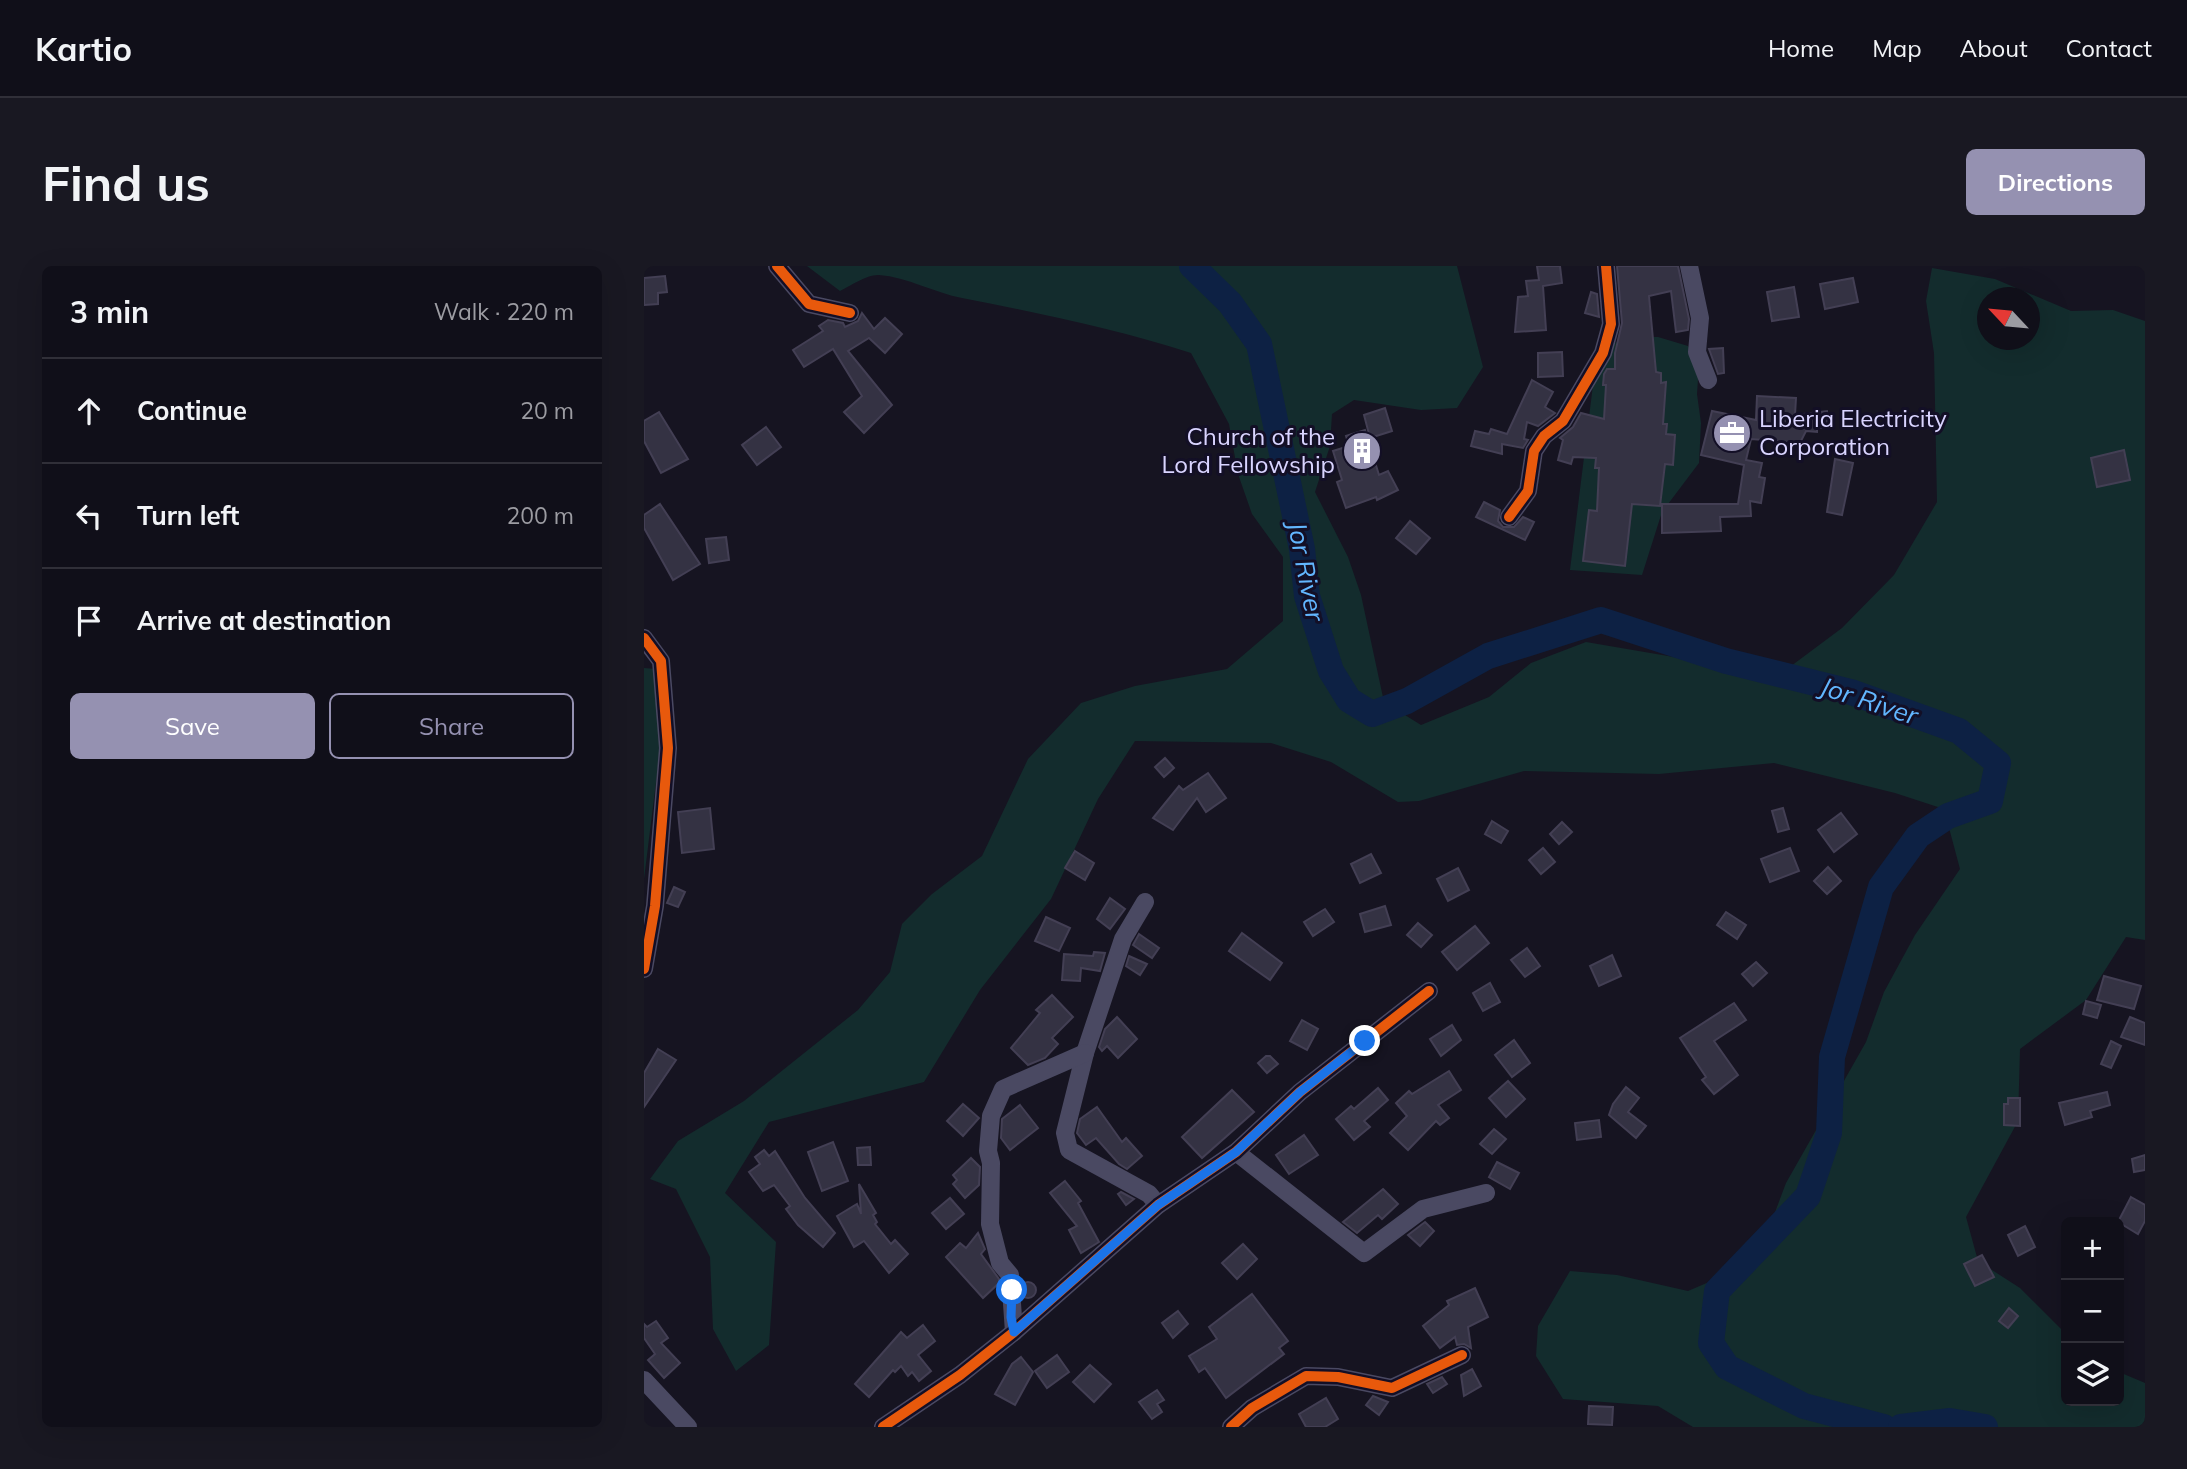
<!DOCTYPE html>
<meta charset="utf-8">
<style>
:root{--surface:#100f19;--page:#191822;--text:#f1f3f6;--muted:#9c9ca2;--line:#302f38;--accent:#9591b1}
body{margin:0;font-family:Mulish,sans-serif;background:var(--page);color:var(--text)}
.controls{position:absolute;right:21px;bottom:21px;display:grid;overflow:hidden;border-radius:10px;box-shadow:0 7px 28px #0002}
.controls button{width:63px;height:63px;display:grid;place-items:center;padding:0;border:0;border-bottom:2px solid var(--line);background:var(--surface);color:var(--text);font:35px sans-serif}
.compass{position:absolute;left:1333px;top:21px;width:63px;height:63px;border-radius:50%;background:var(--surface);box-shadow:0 7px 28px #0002;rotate:296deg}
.stop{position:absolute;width:21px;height:21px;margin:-16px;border:5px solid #1a73e8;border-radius:50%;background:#fff}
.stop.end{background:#1a73e8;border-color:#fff;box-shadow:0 2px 7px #0008}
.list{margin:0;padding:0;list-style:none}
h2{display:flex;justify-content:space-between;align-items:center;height:91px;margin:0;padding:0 28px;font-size:30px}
h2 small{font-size:23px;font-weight:400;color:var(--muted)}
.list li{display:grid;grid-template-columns:46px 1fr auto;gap:21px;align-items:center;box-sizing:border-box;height:105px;padding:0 28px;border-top:2px solid var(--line)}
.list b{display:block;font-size:26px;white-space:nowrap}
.list em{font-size:23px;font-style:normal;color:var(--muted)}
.actions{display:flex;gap:14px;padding:21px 28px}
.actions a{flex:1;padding:16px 0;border:2px solid var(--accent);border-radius:10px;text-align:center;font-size:24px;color:var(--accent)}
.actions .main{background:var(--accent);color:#fff}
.icon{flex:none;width:38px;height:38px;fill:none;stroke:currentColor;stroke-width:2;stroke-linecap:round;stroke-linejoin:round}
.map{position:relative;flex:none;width:1501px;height:1161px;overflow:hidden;border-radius:10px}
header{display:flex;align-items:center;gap:42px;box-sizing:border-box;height:98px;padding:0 35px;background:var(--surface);border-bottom:2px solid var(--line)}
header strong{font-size:33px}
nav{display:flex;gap:38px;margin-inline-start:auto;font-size:24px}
.intro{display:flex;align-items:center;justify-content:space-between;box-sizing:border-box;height:168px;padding:0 42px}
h1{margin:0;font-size:49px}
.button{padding:18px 32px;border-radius:10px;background:var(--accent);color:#fff;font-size:24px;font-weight:700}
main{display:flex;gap:42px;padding:0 42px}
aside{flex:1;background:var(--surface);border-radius:10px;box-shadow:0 7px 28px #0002}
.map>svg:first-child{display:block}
</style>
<header>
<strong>Kartio</strong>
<nav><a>Home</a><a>Map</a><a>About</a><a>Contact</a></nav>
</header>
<div class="intro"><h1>Find us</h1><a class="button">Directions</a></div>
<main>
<aside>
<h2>3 min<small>Walk · 220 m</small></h2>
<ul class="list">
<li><svg class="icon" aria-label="ahead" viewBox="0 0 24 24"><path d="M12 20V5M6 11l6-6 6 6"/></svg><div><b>Continue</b></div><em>20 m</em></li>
<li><svg class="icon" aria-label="left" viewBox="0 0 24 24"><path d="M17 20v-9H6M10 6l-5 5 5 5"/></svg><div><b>Turn left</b></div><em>200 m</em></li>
<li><svg class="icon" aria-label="arrive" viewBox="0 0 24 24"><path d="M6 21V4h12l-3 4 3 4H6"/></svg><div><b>Arrive at destination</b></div></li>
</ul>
<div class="actions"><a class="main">Save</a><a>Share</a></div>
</aside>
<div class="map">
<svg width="1501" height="1161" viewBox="0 0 1501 1161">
<rect width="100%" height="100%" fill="#161421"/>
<g fill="#132c2d" fill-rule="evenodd">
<path d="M163 0H813L839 101 813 142 777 144 710 134 688 148 686 180 671 226 704 291 717 329 740 436 777 459 845 431 887 397 942 376 1135 409 1198 362 1250 309 1293 236 1290 87 1282 35 1288 2 1351 13 1427 45 1469 44 1501 55V674L1482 671 1442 734 1376 783 1374 855 1322 951 1334 995 1376 1022 1422 1068V1135H1475V1106L1501 1117V1161H1049L1014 1140 919 1133 892 1090 894 1060 926 1005 973 1009 1044 1025 1093 1004 1125 962 1142 917 1222 776 1240 726 1271 669 1316 603 1300 543 1251 527 1130 497 1015 508 880 505 775 535 754 536 687 496 627 477 491 475 454 533 407 633 336 724 280 816 125 856 81 927 132 976 125 1079 92 1105 69 1063 66 991 32 923 6 913 34 875 100 835 214 744 246 706 258 658 288 628 338 590 384 493 437 437 491 420 583 403 639 355V291L608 248 594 208 585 158 547 87C472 63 395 47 318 32 291 27 263 11 235 9 224 8 206 20 196 25ZM1344 32H1386V74H1344Z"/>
<path d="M979 71H1014L1044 80 1055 99 1053 128 1057 157 1055 197 1018 246 998 309 926 304 949 119 959 87Z"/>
<path d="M0 402 12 403 19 460 0 613Z"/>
</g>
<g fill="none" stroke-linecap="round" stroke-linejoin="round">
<g stroke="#0d2144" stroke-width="26">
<path d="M548 0 586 37 615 78 658 283 663 330 687 405 705 434 728 448 763 435 844 390 957 354 1082 395 1207 426 1315 465 1354 497 1346 535 1304 550 1274 570 1237 621 1188 791 1185 867 1164 930 1073 1025 1067 1077 1083 1101 1160 1140 1240 1161"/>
<path d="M1257 1161 1306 1155 1341 1161"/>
</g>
</g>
<g fill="#343243" stroke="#433f54" stroke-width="2">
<path d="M893 0H916L918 17 899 20 902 64 871 66 874 31 884 30 882 15 895 14Z"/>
<path d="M973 0H1034L1045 53 1044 64 1032 66 1027 25 1005 30 1012 106 1017 107V117L1022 116 1019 158H1023L1022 168 1031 169 1029 199 1021 198 1016 240 988 238 981 300 939 295 945 244 953 245 955 202H951L952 192 929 191 927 198 914 194 919 174 916 172 929 161 937 147 960 153 962 119H959L960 108 963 103H971V87L978 57Z"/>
<path d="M21 10 23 26 14 27V38L0 39V12Z"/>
<path d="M1209 12 1214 36 1181 43 1176 18Z"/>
<path d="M1150 21 1155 51 1128 55 1123 26Z"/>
<path d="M947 26 953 28 955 51 941 47Z"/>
<path d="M218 47 230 63 241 52 258 68 241 87 225 72 204 85 248 139 220 167 200 146 218 130 189 83 160 101 149 84 179 65 175 60 184 54 199 57 201 61 214 55Z"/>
<path d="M1079 82 1080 107 1074 108 1065 83Z"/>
<path d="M918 86 919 110 894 111V87Z"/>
<path d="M888 114 909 126 901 141 911 147 894 160 883 156 880 173 884 174 879 182 858 178V188L827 180 831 165 845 168 847 163 863 168Z"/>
<path d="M1113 130 1152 132 1151 149 1183 145 1185 161 1173 162V166L1162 165 1156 177 1107 173 1102 194 1118 197 1115 211 1121 212 1117 237 1106 235 1107 250 1076 251 1077 265 1018 267V238H1094L1100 199 1057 189 1068 145 1112 154Z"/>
<path d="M741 142 748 165 726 172 720 149Z"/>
<path d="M15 146 44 193 17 207 0 175V155Z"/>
<path d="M122 161 137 181 113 199 98 179Z"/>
<path d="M721 164 735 209 744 205 754 224 733 234 732 231 702 242 693 216 698 214 689 185 705 180 702 170Z"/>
<path d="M1480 184 1486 214 1453 221 1447 192Z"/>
<path d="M1191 193 1209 197 1198 249 1183 246Z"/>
<path d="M840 236 856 244 854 255 859 261H870L879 251 890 256 881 274 832 251Z"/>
<path d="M16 238 56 298 29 314 0 262V249Z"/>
<path d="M766 255 786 272 772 288 752 272Z"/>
<path d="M82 271 85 294 65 297 62 273Z"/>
<path d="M521 492 530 502 520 511 511 501Z"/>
<path d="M564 507 582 532 562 546 553 532 529 564 509 552 535 520 539 524Z"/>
<path d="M66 542 70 583 38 587 34 546Z"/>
<path d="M1139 542 1145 563 1134 566 1128 545Z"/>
<path d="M1197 547 1213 568 1190 586 1174 564Z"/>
<path d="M848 555 864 565 857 577 841 568Z"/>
<path d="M918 556 928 566 915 578 906 568Z"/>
<path d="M899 582 911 596 897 608 885 594Z"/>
<path d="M1146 582 1155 605 1126 616 1117 593Z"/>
<path d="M431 585 450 597 441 614 421 602Z"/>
<path d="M727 588 737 607 716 617 707 598Z"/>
<path d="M1184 601 1197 615 1183 628 1170 615Z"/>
<path d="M814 602 825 624 804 635 793 613Z"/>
<path d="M30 621 41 626 34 641 23 637Z"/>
<path d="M466 632 481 643 466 663 453 653Z"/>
<path d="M741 640 747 659 721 666 716 648Z"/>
<path d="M681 643 690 656 669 670 660 656Z"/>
<path d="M1082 646 1102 659 1093 673 1073 659Z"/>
<path d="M402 651 426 662 415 685 391 675Z"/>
<path d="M774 657 788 669 777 681 763 669Z"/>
<path d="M831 660 845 677 813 704 798 686Z"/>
<path d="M598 667 638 697 626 714 585 685Z"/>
<path d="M495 668 515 682 508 692 489 679Z"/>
<path d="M883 682 896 700 881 711 867 694Z"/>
<path d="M450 686 461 687 456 705 437 702 436 715 418 714 420 688 449 690Z"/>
<path d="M968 689 977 710 955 720 946 700Z"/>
<path d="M485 690 503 698 496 709 482 700Z"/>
<path d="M1112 696 1123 707 1109 720 1098 708Z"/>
<path d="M1460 710 1497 720 1490 743 1453 734Z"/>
<path d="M846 717 856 736 839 745 829 727Z"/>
<path d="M408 729 429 751 408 772 414 778 401 792 384 799 367 782 396 747 392 744Z"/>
<path d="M1442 735 1457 739 1453 752 1439 748Z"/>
<path d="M1090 737 1102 754 1070 775 1094 809 1070 828 1058 814 1062 811 1036 772Z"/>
<path d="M473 751 493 773 474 792 463 780 458 785 455 781 461 763Z"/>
<path d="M1486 751 1501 757V779L1477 771Z"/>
<path d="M658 754 674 763 663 784 646 775Z"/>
<path d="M808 759 817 774 797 790 786 773Z"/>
<path d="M870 774 886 797 868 811 851 789Z"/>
<path d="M1467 775 1477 780 1467 802 1457 798Z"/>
<path d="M14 783 32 794 0 841V807Z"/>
<path d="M622 790H626L634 798 623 807 614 797Z"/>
<path d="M805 805 817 824 794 839 805 852 796 859 792 855 764 884 746 867 763 850 752 837 765 825 768 828Z"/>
<path d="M864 815 881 833 862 851 845 832Z"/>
<path d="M982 821 995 832 984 846 1002 860 992 872 965 849 969 838Z"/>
<path d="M734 822 744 834 720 855 726 861 710 874 692 853 707 840 710 843Z"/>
<path d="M588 824 610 846 558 892 538 871Z"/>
<path d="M1463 826 1466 839 1446 845 1448 851 1421 859 1415 837Z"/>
<path d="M1364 832H1376V860L1360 859V838H1364Z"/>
<path d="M319 838 335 852 319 870 303 855Z"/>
<path d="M376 839 394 862 366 884 357 872 358 853Z"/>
<path d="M453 841 478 876 482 872 498 890 483 903 475 898 452 872 442 879 433 867 436 853Z"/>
<path d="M955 854 957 871 933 874 931 857Z"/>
<path d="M850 863 862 873 848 888 836 878Z"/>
<path d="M660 869 674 889 645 908 632 889Z"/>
<path d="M189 876 204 915 178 925 164 886Z"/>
<path d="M226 881 227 899H214L213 882Z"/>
<path d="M120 884 125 890 131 885 161 932 191 967 179 981 154 959 142 943 146 940 130 919 119 925 105 906 116 898 111 891Z"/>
<path d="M1501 889V904L1490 906 1488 893Z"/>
<path d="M327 892 336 901 335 919 321 932 309 918 313 914 309 909Z"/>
<path d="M853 896 875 907 866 923 845 911Z"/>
<path d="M421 915 437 935 434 937 455 976 437 987 425 964 433 960 406 927Z"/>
<path d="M215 918 232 947 229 949 233 956 231 958 247 978 251 974 264 988 245 1007 220 975 210 981 193 950 213 938 217 948Z"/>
<path d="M739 923 754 938 738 953 734 949 713 967 699 956Z"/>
<path d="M477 926 490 933 482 939 474 928Z"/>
<path d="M1487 931 1501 939V955L1494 968 1474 956Z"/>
<path d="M306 932 320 948 302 963 288 947Z"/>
<path d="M781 956 790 965 776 980 764 969Z"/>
<path d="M1381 960 1391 981 1374 990 1364 969Z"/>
<path d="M334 967 341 983 337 988 355 1013V1017L339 1032 302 991 316 977 322 982Z"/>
<path d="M599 978 613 993 593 1013 578 997Z"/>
<path d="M1338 989 1350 1011 1331 1020 1320 998Z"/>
<circle cx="384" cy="1024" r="8"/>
<path d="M831 1022 844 1051 824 1061 827 1082 820 1078 813 1079 811 1071 796 1082 779 1060 805 1039 803 1035Z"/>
<path d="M608 1028 644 1075 635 1082 640 1088 582 1132 561 1102 555 1106 545 1090 573 1073 565 1061Z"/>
<path d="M1365 1042 1374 1050 1364 1062 1355 1055Z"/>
<path d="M534 1045 544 1058 529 1072 518 1057Z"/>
<path d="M12 1055 24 1072 17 1077 36 1097 20 1112 4 1094 11 1088 0 1072V1058L3 1061Z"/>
<path d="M279 1059 291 1075 274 1089 287 1105 275 1115 268 1106 264 1110 257 1100 251 1106 249 1104 225 1131 211 1118 257 1066 263 1072Z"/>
<path d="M413 1089 425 1106 403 1122 391 1105Z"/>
<path d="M377 1091 389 1106 371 1139 351 1128 368 1098Z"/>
<path d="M446 1099 467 1118 450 1136 429 1116Z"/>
<path d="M828 1103 837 1120 820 1130 817 1109Z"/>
<path d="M798 1111 803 1118 789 1127 783 1118Z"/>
<path d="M513 1124 520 1134 513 1138 518 1146 508 1153 495 1136Z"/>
<path d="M729 1130 744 1136 735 1149 722 1139Z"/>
<path d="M682 1132 694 1153 681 1161H662L655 1148Z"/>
<path d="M945 1140 969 1141 968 1159 944 1158Z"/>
</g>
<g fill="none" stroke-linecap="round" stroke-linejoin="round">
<g stroke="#4a4962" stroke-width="18">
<path d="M133 0 165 38 206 47"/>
<path d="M1045 0 1056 52 1053 86 1064 114"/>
<path d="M865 251 884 225 890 185 900 170 919 155 959 87 967 58 962 0"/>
<path d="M0 372 17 395 24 482 11 640 0 703"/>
<path d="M501 636 479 673 441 787 421 867 425 884 505 928 514 939"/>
<path d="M592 886 720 987 779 943 842 927"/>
<path d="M370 1066 366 1009 356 997 346 958 347 897 344 885 347 850 359 823 441 787"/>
<path d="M0 1114 44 1161"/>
<path d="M239 1161 316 1109 370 1066 514 939 592 886 656 826 785 725"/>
<path d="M587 1161 608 1142 662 1110 694 1111 748 1122 818 1089"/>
</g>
<defs>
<g id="cycleway">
<path d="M133 0 165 38 206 47"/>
<path d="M865 251 884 225 890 185 900 170 919 155 959 87 967 58 962 0"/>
<path d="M0 372 17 395 24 482 11 640 0 703"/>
<path d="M239 1161 316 1109 370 1066 514 939 592 886 656 826 785 725"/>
<path d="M587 1161 608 1142 662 1110 694 1111 748 1122 818 1089"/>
</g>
</defs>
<use href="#cycleway" stroke="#130f26" stroke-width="15"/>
<use href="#cycleway" stroke="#e8590c" stroke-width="10"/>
</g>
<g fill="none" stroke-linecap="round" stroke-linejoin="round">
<path stroke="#1a73e8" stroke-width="9" d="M368 1024 367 1051 370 1066 514 939 592 886 656 826 721 775"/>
</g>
<defs>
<symbol id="office-disc" viewBox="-11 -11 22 22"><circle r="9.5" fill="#9591b1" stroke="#130f26"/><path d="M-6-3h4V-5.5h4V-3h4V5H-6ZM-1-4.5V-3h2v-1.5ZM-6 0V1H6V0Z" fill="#fff"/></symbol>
<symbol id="building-disc" viewBox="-11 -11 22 22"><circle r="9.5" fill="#9591b1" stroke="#130f26"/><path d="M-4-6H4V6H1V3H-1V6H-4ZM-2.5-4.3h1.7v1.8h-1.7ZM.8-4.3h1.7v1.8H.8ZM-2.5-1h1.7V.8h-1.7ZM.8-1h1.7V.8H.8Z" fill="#fff"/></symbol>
</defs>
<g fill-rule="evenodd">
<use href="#office-disc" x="1066" y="145" width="44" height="44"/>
<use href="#building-disc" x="696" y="163" width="44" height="44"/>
</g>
<g text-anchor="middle" stroke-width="6" stroke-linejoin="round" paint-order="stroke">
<g font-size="24" fill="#d9d4ff" stroke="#130f26" text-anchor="start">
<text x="1115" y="161">Liberia Electricity<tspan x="1115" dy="28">Corporation</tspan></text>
<text x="691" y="179" text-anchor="end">Church of the<tspan x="691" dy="28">Lord Fellowship</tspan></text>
</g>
<g font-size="26" font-style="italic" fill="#62b6ff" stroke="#130f26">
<text transform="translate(662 305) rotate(79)" y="9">Jor River</text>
<text transform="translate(1225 435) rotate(18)" y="9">Jor River</text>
</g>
</g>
</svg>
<div class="controls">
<button>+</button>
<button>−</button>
<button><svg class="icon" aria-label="layers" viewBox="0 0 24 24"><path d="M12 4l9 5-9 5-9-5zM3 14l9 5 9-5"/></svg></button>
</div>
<svg class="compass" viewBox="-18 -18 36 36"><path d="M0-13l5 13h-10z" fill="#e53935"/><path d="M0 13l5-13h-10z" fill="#9c9ca2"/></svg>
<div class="stop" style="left:368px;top:1024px"></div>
<div class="stop end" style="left:721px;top:775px"></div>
</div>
</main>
